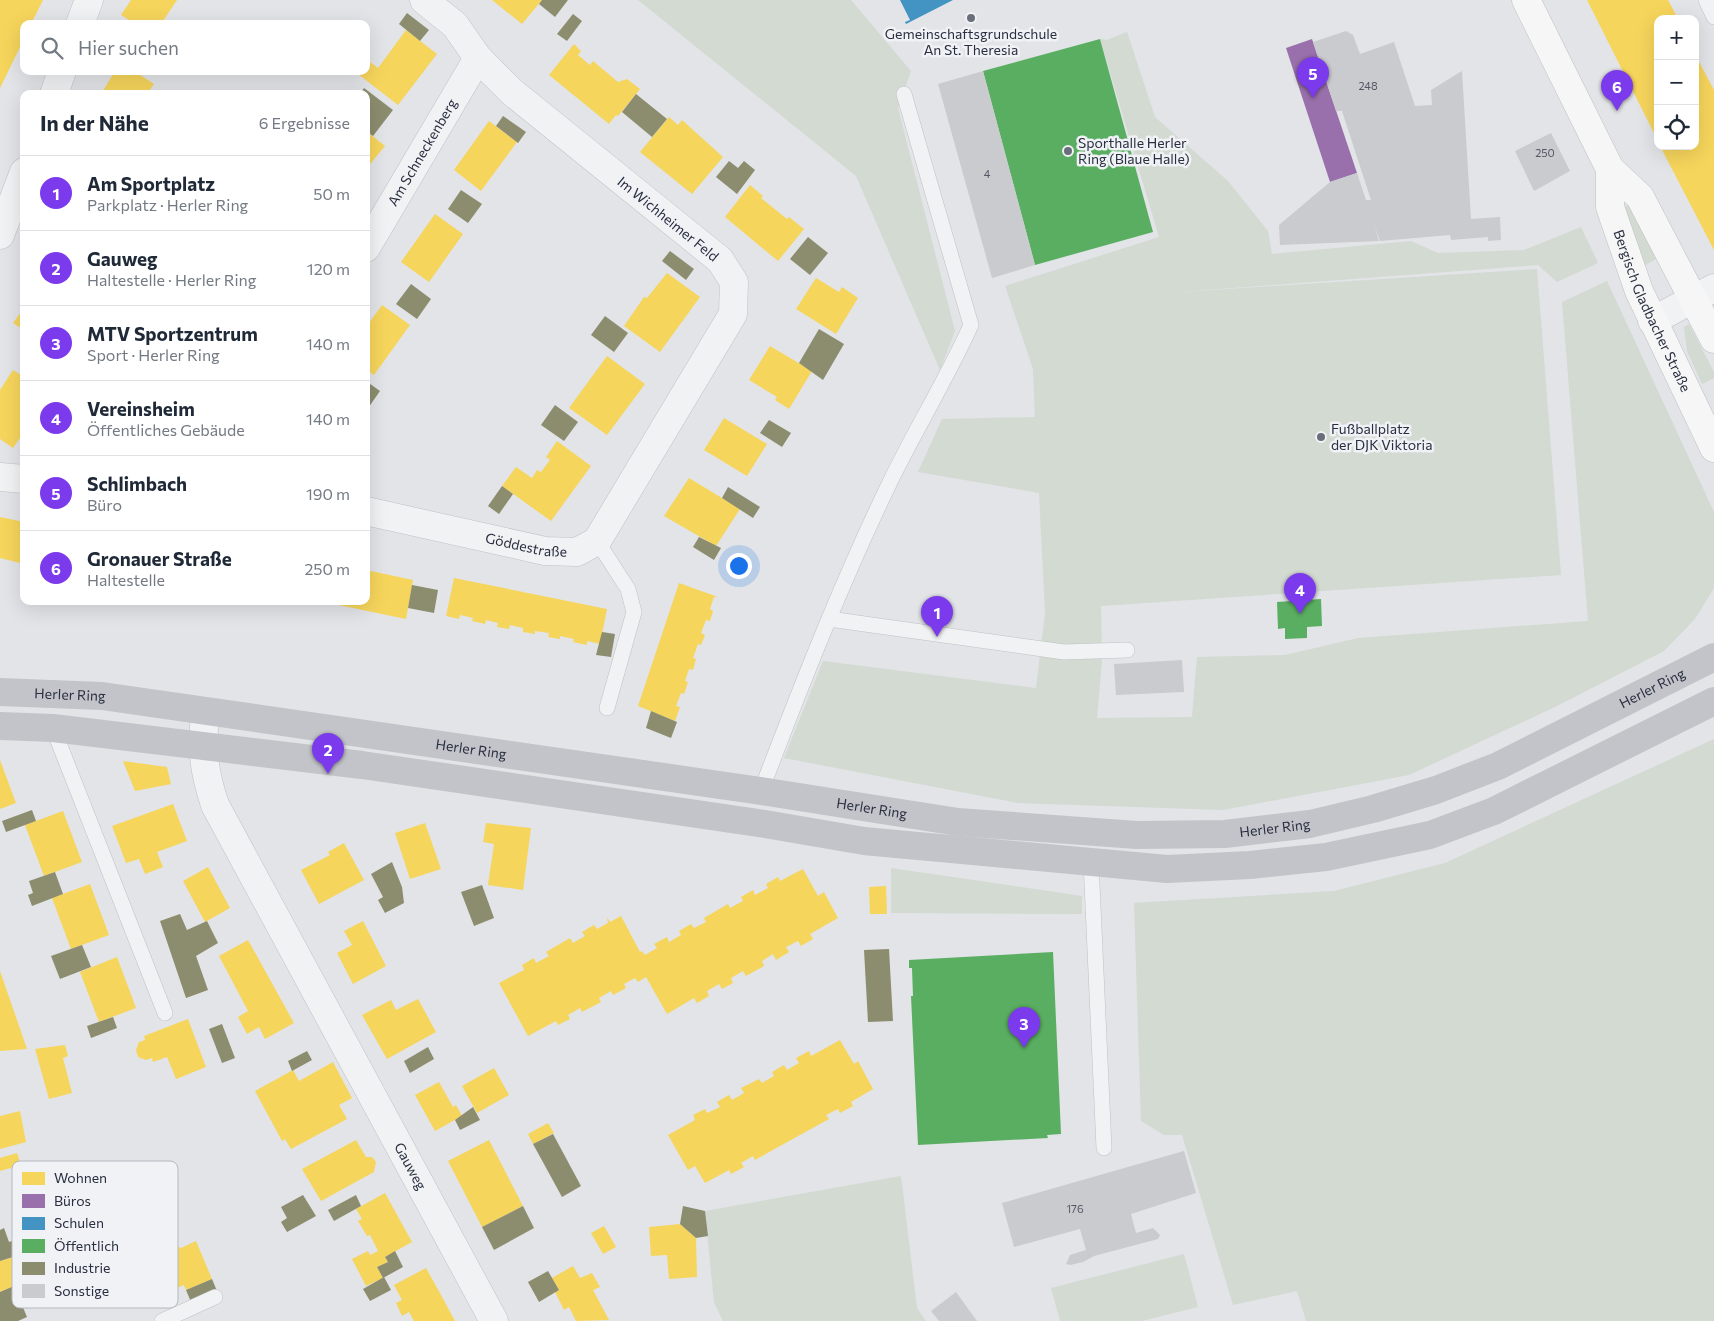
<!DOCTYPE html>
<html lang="de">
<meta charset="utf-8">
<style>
:root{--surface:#fff;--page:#f2f2f3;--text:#1f2937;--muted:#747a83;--line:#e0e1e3;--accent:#7c3aed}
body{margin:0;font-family:Commissioner,sans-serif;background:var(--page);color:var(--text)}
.controls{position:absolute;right:15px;top:15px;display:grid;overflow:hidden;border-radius:10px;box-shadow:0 5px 20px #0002}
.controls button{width:45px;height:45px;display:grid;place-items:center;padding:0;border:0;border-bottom:1px solid var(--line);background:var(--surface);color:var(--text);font:25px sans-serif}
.you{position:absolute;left:738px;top:565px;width:18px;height:18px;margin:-12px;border:4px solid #fff;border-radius:50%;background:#1a73e8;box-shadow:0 0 0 8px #1a73e833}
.badge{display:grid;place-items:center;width:32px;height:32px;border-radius:50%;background:var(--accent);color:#fff;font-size:16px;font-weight:700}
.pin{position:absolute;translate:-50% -41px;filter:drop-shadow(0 1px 2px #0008)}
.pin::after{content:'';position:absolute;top:26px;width:18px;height:15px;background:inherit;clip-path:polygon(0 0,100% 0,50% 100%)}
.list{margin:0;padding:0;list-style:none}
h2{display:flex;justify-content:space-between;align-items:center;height:65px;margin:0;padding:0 20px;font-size:21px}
h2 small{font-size:16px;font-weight:400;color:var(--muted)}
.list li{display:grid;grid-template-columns:32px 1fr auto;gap:15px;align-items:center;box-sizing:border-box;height:75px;padding:0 20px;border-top:1px solid var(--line)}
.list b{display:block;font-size:19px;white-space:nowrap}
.list p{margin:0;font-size:16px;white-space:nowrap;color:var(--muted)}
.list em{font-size:16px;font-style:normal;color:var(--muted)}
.icon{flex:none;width:28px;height:28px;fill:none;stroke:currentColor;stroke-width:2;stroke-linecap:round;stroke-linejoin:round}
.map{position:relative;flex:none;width:1714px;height:1321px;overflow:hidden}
.search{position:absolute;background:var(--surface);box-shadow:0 5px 20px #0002;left:20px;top:20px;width:350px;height:55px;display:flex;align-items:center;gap:12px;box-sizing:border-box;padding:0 18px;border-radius:10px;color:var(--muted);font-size:19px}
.panel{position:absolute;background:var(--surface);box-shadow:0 5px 20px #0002;left:20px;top:90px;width:350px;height:515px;border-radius:10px}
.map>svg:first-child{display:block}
</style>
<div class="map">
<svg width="1714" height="1321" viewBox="0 0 1714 1321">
<rect width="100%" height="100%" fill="#e2e4e7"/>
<g fill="#d2dad2">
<path d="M638 0H851L911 71 898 108 955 331 940 370 856 176Z"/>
<path d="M1127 32 1155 117 1228 181 1268 231 1272 254 1411 241 1438 253 1524 250 1581 227 1598 263 1557 282 1538 265 1181 292 1537 269 1561 575 1101 606 1102 661 1097 718 1192 717 1197 657 1285 655 1358 638 1588 621 1562 302 1607 281 1714 512V588L1695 619 1664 651 1555 707 1409 775 1223 810 1018 803 784 758 823 661 1036 688 1045 613 1039 493 918 472 942 419 1035 417 1033 369 1005 286 1159 237 1100 39 1107 40Z"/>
<path d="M1623 206H1629L1656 259 1644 266Z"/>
<path d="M1689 324 1714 372V378L1702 384 1687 351 1684 327Z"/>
<path d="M1714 739V1321H1306L1297 1291 1233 1305 1182 1135H1164L1141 1121 1134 903 1334 891 1445 863Z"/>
<path d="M891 868 1082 896V914L891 913Z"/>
<path d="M901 1176 917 1308 926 1321H723L714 1302 705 1211Z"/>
<path d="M1184 1254 1198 1307 1142 1321H1060L1051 1288Z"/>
</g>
<g fill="#f6d55c">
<path d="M0 0H43L31 24H24V39L0 88Z"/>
<path d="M131 0H177L161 24H135L121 15Z"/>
<path d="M492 0H542L522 24Z"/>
<path d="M1587 0H1668L1676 15 1678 19H1658V141Z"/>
<path d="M406 30 437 54 398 105 354 71H366V59L378 68Z"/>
<path d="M574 44 581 51 578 55 590 65 593 61 618 82 627 79 640 89 618 116 616 115 609 124 549 75Z"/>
<path d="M1695 54 1714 90V250L1660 146H1695Z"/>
<path d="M115 71H134L154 84 147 94H101Z"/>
<path d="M669 117 678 125 682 120 723 157 692 194 640 152Z"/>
<path d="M489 121 517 142 481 191 454 170Z"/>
<path d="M366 131 385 146 366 169Z"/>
<path d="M750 185 763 196 761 198 787 219 789 217 804 229 778 261 725 217Z"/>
<path d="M435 214 463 234 429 282 401 262Z"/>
<path d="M667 273 700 297 660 352 624 326 644 297 647 298Z"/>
<path d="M816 278 839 292 842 287 858 298 836 334 796 309Z"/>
<path d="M382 305 410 325 374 375 366 370V327Z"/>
<path d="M24 308V330L13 323Z"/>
<path d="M770 346 812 371 789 409 775 400 777 397 749 380Z"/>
<path d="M607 356 645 384 607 435 569 408Z"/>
<path d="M13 370 24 377V432L13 448 0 439V390Z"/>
<path d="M724 418 767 444 747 476 704 450Z"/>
<path d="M557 441 591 466 551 521 502 486 516 467 532 478 537 470 541 472 550 460 546 457Z"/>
<path d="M689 478 740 509 716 546 664 516Z"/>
<path d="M0 517 24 522V564L0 558Z"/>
<path d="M366 570 413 580 406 619 324 602 366 601Z"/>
<path d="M454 578 607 609 600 644 587 641V645L573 642 574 639 560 636V639L548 637 549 633 535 631V634L523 632V628L510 625 509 629 497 627 498 623 486 620 485 624 472 621 473 618 460 615 459 619 446 616Z"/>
<path d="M679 583 718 597H714L710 609 713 611 710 621 706 620 701 633 705 635 701 645 698 644 693 658 696 659 693 670 689 669 685 681 688 682 684 694 681 693 676 706 680 707 675 721 638 706Z"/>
<path d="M0 760 16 803 0 809Z"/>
<path d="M123 761 167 767 171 784 135 791Z"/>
<path d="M173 804 187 841 157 852 163 867 145 874 139 859 126 863 112 826Z"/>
<path d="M63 811 82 862 44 876 25 825Z"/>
<path d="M425 823 441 869 410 879 395 833Z"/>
<path d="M486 823 531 828 523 890 488 885 494 844 483 842Z"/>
<path d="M344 843 364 880 319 904 301 870 330 855 328 852Z"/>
<path d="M208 867 230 908 205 922 183 881Z"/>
<path d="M803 869 818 896 824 892 838 918 810 934 813 939 801 946 798 941 786 947 789 952 776 960 773 954 762 961 764 966 746 976 743 971 731 978 733 983 722 989 719 984 707 991 709 996 697 1003 694 998 667 1014 646 977 638 982 635 978 624 984 626 988 613 995 611 991 599 998 601 1002 582 1012 580 1008 568 1015 570 1019 558 1025 556 1021 528 1036 499 983 524 970 522 965 534 958 536 963 549 956 546 952 570 938 573 943 585 936 582 932 594 925 597 929 608 923 607 917 610 922 621 916 640 952 642 951 645 955 657 948 654 944 667 937 669 942 681 935 679 931 691 924 694 928 706 922 704 918 728 904 730 908 743 901 741 897 753 890 755 895 768 888 766 884 778 877 780 881Z"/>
<path d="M90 884 109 935 71 949 52 898Z"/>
<path d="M886 886 887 914H870L869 887Z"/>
<path d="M363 921 386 966 353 984 337 953 352 945 344 931Z"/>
<path d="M248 940 294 1023 265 1039 259 1027 247 1034 238 1017 248 1011 219 956Z"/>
<path d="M117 957 136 1008 99 1022 80 972Z"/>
<path d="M0 971 27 1049 0 1051Z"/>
<path d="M418 999 436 1032 387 1059 362 1015 391 1000 396 1010Z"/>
<path d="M188 1019 206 1067 176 1079 167 1057 153 1062 152 1058 146 1060 138 1057 136 1050 139 1042 145 1040 144 1036Z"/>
<path d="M840 1040 854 1064 858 1061 873 1089 851 1102 853 1106 840 1113 838 1109 826 1115 829 1119 755 1160 753 1156 741 1163 744 1167 731 1174 729 1170 705 1183 695 1166 688 1170 668 1135 695 1120 693 1115 705 1109 707 1113 720 1107 717 1102 729 1095 732 1100 744 1093 741 1088 759 1079 762 1083 774 1076 772 1072 784 1065 787 1070 799 1063 796 1058 809 1051 811 1056Z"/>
<path d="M65 1045 68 1056 63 1058 72 1093 49 1099 35 1049Z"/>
<path d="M333 1062 352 1098 339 1105 347 1119 291 1149 285 1139 282 1141 255 1091 293 1070 299 1081Z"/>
<path d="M494 1068 509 1095 477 1113 462 1086Z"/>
<path d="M439 1082 453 1107 456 1105 462 1116 435 1131 415 1095Z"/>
<path d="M20 1111 26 1142 0 1149V1116Z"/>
<path d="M548 1123 554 1133 533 1144 528 1134Z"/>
<path d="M356 1140 366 1157H372L376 1162 374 1172 321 1201 302 1169Z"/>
<path d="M489 1140 523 1206 482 1227 448 1161Z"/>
<path d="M17 1153 20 1162 13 1164 14 1167 0 1171V1158Z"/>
<path d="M385 1193 412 1242 385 1257 388 1262 377 1267 383 1278 366 1286 352 1259 368 1251 370 1255 378 1251 370 1235 367 1236 358 1221 362 1219 356 1209Z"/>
<path d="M680 1224 696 1238 697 1277 669 1279 667 1255 651 1256 649 1227Z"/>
<path d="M604 1226 616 1247 603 1254 591 1233Z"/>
<path d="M196 1241 212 1279 186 1290 184 1285 165 1293 160 1292 155 1280 149 1278 146 1271 149 1264 160 1260 157 1253 175 1245 181 1248Z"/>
<path d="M20 1255 28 1280 0 1292V1261Z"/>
<path d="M573 1266 580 1278 592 1273 600 1287 593 1290 609 1320 576 1321 569 1307 564 1310 555 1292 559 1290 552 1278Z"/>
<path d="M426 1268 441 1295 455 1321H414L409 1312 402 1316 396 1303 402 1300 394 1285Z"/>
</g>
<path fill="#9970ab" d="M1312 39 1357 173 1330 182 1286 48Z"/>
<path fill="#4393c3" d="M900 0H953L906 24 905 22 910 20Z"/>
<g fill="#5aae61">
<path d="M1100 39 1153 232 1035 265 983 71Z"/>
<path d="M1321 599 1322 626 1307 627V638L1285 639V628L1278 629 1277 602Z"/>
<path d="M1053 952 1061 1134 1047 1135 1048 1138 918 1145 911 996H913L912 968H909V960Z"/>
</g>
<g fill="#8c8c6e">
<path d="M542 0H568L555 17 539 4Z"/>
<path d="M407 13 429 30 420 41 399 24Z"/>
<path d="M573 14 582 21 567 41 557 34Z"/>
<path d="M364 88 393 110 373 136 366 131V110L368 108 366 106V94H360Z"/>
<path d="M636 94 667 119 652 137 622 112Z"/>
<path d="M503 116 526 132 518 143 496 126Z"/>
<path d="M729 161 738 168 744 161 755 170 737 194 716 177Z"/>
<path d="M461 190 482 204 468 223 448 209Z"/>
<path d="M808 237 828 253 810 275 790 259Z"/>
<path d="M670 251 694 269 686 280 662 261Z"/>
<path d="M411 284 431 299 417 319 396 304Z"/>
<path d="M605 316 628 333 614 352 591 335Z"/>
<path d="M819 329 844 344 823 380 799 363Z"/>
<path d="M366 381 380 391 366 411Z"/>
<path d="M555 405 578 422 564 441 541 425Z"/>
<path d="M769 420 791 433 782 447 760 433Z"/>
<path d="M502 486 513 494 499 514 488 506Z"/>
<path d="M728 487 760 507 753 518 722 498Z"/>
<path d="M699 537 721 548 714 560 693 547Z"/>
<path d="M412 585 438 590 434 613 408 608Z"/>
<path d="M602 632 615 634 611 657 596 655Z"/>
<path d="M651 711 677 722 671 738 646 728Z"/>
<path d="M32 810 36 821 6 832 2 821Z"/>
<path d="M392 862 402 887 404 903 385 913 378 900 383 897 371 874Z"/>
<path d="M55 872 63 894 32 906 28 895 33 893 29 881Z"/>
<path d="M482 885 494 918 474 926 461 892Z"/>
<path d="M180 914 187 930 207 921 218 943 196 956 208 990 186 998 160 921Z"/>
<path d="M82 945 91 967 60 979 51 956Z"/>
<path d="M889 949 893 1021 868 1022 864 950Z"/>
<path d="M113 1017 117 1028 91 1038 87 1026Z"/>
<path d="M222 1024 235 1058 222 1063 209 1029Z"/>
<path d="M428 1047 434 1059 410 1073 404 1061Z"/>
<path d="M307 1051 312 1060 292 1071 288 1061Z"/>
<path d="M473 1107 480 1120 460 1130 455 1120Z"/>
<path d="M553 1134 581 1186 562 1197 533 1144Z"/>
<path d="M303 1195 316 1216 287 1232 281 1222 287 1218 281 1207Z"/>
<path d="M356 1195 361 1206 334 1221 328 1210Z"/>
<path d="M523 1206 534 1228 494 1250 482 1227Z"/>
<path d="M683 1206 705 1211 708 1236 696 1238 680 1224Z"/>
<path d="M4 1228 9 1242 39 1231 45 1247 0 1261V1230Z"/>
<path d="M395 1251 403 1267 383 1278 377 1267 388 1262 385 1257Z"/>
<path d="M548 1271 559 1290 539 1302 528 1282Z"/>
<path d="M384 1277 391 1290 370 1301 363 1289Z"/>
<path d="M212 1279 217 1291 191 1302 186 1290Z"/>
<path d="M14 1286 27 1317 18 1321H0V1292Z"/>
</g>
<g fill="#c9cbcf">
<path d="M1346 31 1353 35 1360 54 1394 42 1415 106 1432 105 1431 90 1462 71 1471 219 1500 217 1501 240 1488 241V237L1451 240 1450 235 1380 241 1374 225 1379 241 1280 245 1279 225 1330 182 1357 173 1366 200H1371L1342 111H1336L1313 42Z"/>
<path d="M983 71 1035 265 992 278 938 84Z"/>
<path d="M1551 133 1570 171 1534 191 1515 151Z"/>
<path d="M1182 660 1184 692 1116 695 1114 664Z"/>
<path d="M1184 1151 1196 1193 1131 1214 1136 1233 1153 1228 1160 1235 1158 1239 1094 1256 1083 1262 1070 1265 1066 1264 1070 1255 1086 1250 1080 1229 1014 1247 1002 1203Z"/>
<path d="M956 1292 977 1321H939L931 1311Z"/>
</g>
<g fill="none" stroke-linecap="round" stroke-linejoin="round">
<defs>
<g id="lane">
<path d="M1706 0 1714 17"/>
<path d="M597 541 628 589 634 612 607 708"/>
<path d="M829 619 1064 652 1127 650"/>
<path d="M53 728 165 1013"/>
<path d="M761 791C801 686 842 581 891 480 917 427 947 378 971 325L904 94"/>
<path d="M1091 862 1104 1148"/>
<path d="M162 1321 215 1297"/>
</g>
<g id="street">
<path d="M80 24 89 0"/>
<path d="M54 94 62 71"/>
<path d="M0 235 24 172"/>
<path id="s1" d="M366 248 478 58"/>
<path d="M1652 321 1714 288"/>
<path d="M0 477 24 479"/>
<path id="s2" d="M366 511 545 551 577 552 597 541 733 314 734 282 720 260 512 92 478 58 455 25 424 0"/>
<path id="s3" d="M205 712C202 750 203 769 215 805L494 1321"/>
</g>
<g id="primary">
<path d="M1526 0 1610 169 1640 197 1714 339"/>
<path id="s5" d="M1610 169V207L1639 291 1714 448"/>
</g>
</defs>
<use href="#lane" stroke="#bfc1c4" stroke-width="16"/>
<use href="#street" stroke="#bfc1c4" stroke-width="29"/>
<use href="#primary" stroke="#bec1c5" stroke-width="29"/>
<use href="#lane" stroke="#f1f2f4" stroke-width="15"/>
<use href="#street" stroke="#f1f2f4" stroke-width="28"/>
<g stroke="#c3c4c9" stroke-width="28">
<path id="s4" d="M0 692 102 696 761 791 958 822 1137 835 1225 834 1310 824 1373 809 1436 790 1498 766 1714 657"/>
<path d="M0 726 53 728 362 765 765 824 864 841 1167 869 1250 865 1326 857 1430 835 1494 811 1714 701"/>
</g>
<use href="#primary" stroke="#f6f6f6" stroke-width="28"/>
</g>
<g fill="#6a6e7a" stroke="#f0f2f6" stroke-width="2">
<circle cx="971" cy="18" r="5"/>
<circle cx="1068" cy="151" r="5"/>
<circle cx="1321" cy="437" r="5"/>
</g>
<g text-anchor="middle" stroke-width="5" stroke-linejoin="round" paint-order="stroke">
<g font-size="11" fill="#535865">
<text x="1368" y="90">248</text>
<text x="1545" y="157">250</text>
<text x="987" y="178">4</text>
<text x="1075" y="1213">176</text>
</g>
<g font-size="14" fill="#292f40" stroke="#f0f2f6" text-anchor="start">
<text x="971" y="39" text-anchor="middle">Gemeinschaftsgrundschule<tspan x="971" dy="16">An St. Theresia</tspan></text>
<text x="1078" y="148">Sporthalle Herler<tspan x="1078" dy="16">Ring (Blaue Halle)</tspan></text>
<text x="1331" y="434">Fußballplatz<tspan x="1331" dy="16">der DJK Viktoria</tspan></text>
</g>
<g font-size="14" fill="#292f40" stroke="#f0f2f6">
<text dy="5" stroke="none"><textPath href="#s1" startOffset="111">Am Schneckenberg</textPath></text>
<text transform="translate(668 219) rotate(39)" y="5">Im Wichheimer Feld</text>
<text dy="5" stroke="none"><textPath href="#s5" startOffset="150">Bergisch Gladbacher Straße</textPath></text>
<text dy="5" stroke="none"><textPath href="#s2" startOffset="164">Göddestraße</textPath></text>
<text dy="5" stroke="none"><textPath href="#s4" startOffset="1690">Herler Ring</textPath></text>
<text dy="5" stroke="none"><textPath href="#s4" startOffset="70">Herler Ring</textPath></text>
<text dy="5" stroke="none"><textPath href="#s4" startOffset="475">Herler Ring</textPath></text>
<text dy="5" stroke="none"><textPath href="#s4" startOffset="880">Herler Ring</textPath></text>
<text dy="5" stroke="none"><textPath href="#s4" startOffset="1285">Herler Ring</textPath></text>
<text dy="5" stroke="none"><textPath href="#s3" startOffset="505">Gauweg</textPath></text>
</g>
</g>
<rect x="12" y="1161" width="166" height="147" rx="8" fill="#f0f2f6" stroke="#b4b8bf" stroke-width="1"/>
<rect x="22" y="1172" width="23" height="13" fill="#f6d55c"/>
<rect x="22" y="1194" width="23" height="14" fill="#9970ab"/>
<rect x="22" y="1217" width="23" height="13" fill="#4393c3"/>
<rect x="22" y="1239" width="23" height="14" fill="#5aae61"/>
<rect x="22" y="1262" width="23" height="13" fill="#8c8c6e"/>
<rect x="22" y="1284" width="23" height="14" fill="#c9cbcf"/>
<g font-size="14" fill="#292f40">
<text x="54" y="1183">Wohnen</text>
<text x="54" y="1206">Büros</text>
<text x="54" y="1228">Schulen</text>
<text x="54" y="1251">Öffentlich</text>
<text x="54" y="1273">Industrie</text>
<text x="54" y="1296">Sonstige</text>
</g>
</svg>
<div class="controls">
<button>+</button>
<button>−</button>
<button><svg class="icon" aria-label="locate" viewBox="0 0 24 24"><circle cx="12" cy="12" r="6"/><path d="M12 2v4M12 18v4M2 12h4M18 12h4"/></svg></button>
</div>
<div class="you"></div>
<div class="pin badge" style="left:937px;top:637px">1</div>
<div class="pin badge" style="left:328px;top:774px">2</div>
<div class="pin badge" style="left:1024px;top:1048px">3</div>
<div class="pin badge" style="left:1300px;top:614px">4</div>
<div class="pin badge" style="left:1313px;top:98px">5</div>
<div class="pin badge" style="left:1617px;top:111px">6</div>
<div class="search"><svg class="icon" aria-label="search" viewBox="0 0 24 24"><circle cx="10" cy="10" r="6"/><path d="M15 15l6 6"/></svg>Hier suchen</div>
<section class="panel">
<h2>In der Nähe<small>6 Ergebnisse</small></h2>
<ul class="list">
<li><span class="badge">1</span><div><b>Am Sportplatz</b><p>Parkplatz · Herler Ring</p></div><em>50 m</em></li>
<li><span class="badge">2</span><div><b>Gauweg</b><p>Haltestelle · Herler Ring</p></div><em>120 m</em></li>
<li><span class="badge">3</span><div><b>MTV Sportzentrum</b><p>Sport · Herler Ring</p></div><em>140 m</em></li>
<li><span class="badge">4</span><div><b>Vereinsheim</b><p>Öffentliches Gebäude</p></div><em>140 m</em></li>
<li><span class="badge">5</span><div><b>Schlimbach</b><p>Büro</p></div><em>190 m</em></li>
<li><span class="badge">6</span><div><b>Gronauer Straße</b><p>Haltestelle</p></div><em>250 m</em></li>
</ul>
</section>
</div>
